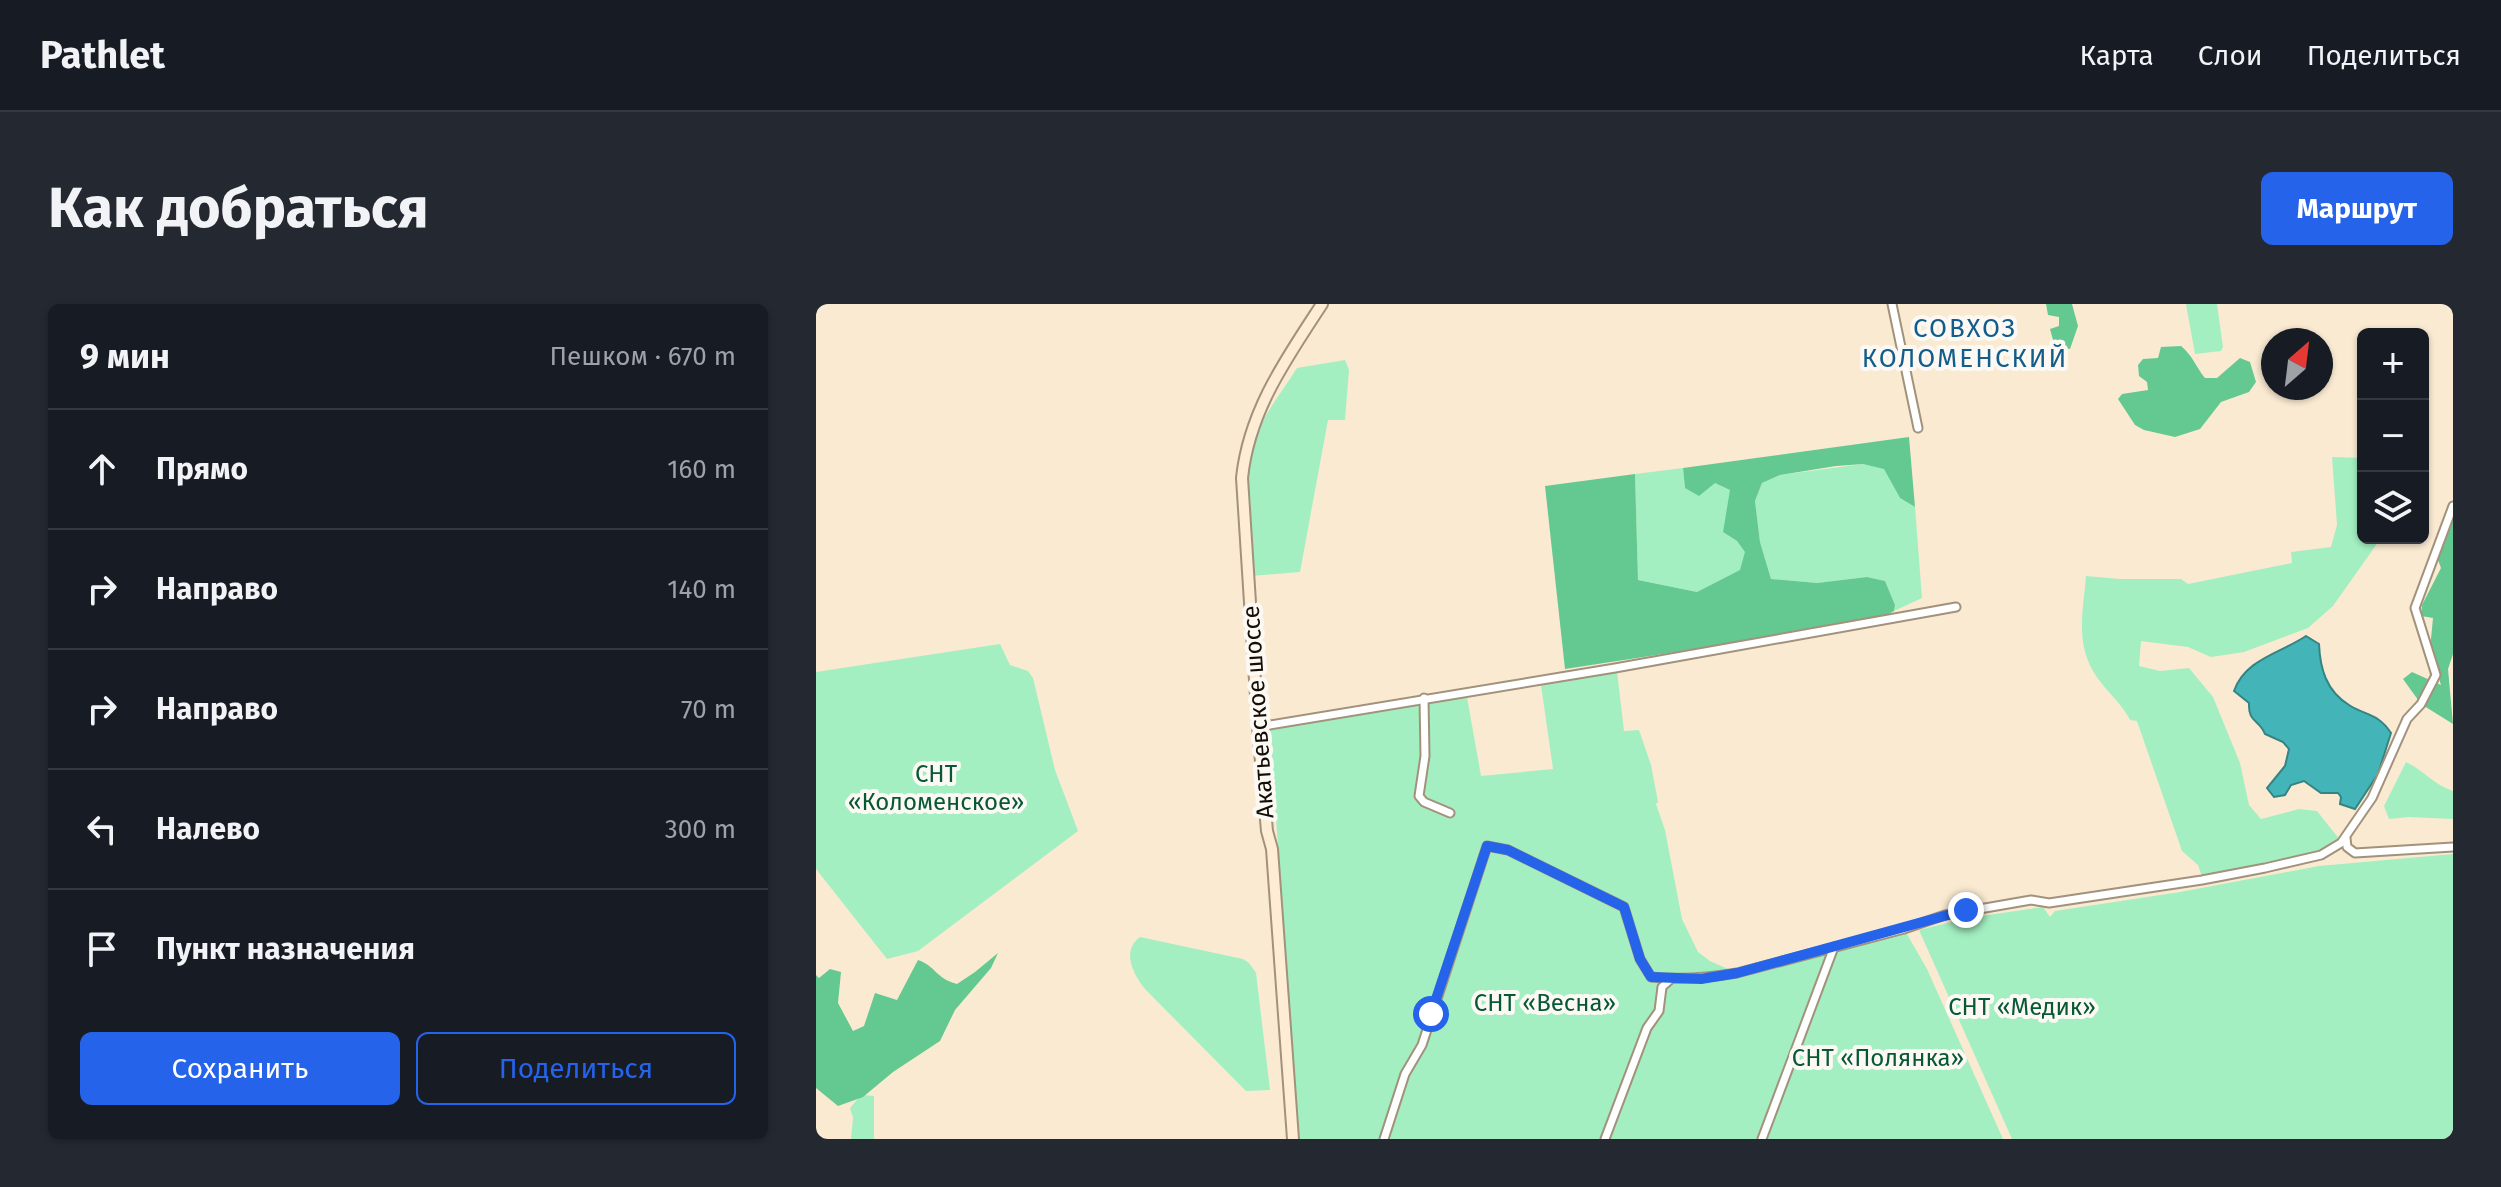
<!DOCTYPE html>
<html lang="ru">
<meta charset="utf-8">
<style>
:root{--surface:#171b24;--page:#242831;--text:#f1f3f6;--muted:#9ea1a6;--line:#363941;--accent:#2563eb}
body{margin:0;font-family:"Fira Sans",sans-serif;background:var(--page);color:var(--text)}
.controls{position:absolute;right:24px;top:24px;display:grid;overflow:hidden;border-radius:12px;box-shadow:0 2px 6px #0004}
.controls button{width:72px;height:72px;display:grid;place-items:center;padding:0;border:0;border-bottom:2px solid var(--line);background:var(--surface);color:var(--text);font:40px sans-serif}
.compass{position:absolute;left:1445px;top:24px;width:72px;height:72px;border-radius:50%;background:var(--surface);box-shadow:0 2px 6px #0004;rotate:28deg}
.stop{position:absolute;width:24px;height:24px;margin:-18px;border:6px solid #2563eb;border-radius:50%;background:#fff}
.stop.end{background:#2563eb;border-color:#fff;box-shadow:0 2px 8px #0008}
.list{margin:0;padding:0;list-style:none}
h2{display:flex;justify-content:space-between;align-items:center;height:104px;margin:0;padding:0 32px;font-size:34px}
h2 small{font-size:26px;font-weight:400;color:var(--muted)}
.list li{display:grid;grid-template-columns:52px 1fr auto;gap:24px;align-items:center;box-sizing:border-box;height:120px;padding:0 32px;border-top:2px solid var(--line)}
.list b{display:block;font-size:30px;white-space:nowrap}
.list em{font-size:26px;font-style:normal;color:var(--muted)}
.actions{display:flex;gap:16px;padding:24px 32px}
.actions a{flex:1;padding:18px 0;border:2px solid var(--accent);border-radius:12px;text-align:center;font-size:28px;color:var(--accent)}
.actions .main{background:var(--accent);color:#fff}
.icon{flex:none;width:44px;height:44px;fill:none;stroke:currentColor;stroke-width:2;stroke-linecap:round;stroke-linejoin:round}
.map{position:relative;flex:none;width:1637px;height:835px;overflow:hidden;border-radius:12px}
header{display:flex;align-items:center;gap:48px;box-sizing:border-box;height:112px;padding:0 40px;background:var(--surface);border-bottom:2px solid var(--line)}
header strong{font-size:38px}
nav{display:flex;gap:44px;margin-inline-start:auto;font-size:28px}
.intro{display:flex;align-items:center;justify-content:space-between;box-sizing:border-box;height:192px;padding:0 48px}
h1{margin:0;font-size:56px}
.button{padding:20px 36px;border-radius:12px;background:var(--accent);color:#fff;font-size:28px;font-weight:700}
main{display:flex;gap:48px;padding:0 48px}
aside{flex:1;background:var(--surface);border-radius:12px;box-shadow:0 2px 6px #0004}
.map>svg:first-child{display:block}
</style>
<header>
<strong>Pathlet</strong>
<nav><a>Карта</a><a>Слои</a><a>Поделиться</a></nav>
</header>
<div class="intro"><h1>Как добраться</h1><a class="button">Маршрут</a></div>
<main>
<aside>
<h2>9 мин<small>Пешком · 670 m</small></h2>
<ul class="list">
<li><svg class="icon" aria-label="ahead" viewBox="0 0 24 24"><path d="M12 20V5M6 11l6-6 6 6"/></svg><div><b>Прямо</b></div><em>160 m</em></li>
<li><svg class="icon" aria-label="right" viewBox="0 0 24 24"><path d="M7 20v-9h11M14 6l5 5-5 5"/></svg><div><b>Направо</b></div><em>140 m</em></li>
<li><svg class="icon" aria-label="right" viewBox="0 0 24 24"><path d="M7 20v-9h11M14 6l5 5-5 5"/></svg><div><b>Направо</b></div><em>70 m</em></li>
<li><svg class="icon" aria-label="left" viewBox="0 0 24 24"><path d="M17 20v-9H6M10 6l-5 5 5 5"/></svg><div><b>Налево</b></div><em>300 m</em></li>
<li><svg class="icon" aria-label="arrive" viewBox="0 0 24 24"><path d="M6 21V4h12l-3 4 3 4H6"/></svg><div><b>Пункт назначения</b></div></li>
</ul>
<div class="actions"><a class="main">Сохранить</a><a>Поделиться</a></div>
</aside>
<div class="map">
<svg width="1637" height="835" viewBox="0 0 1637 835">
<rect width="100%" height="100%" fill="#faead2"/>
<g fill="#a3efc1">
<path d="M1370 0H1401L1407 43 1405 47 1379 50Z"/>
<path d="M529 56 533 66 529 116H512L484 268 436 272C434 233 427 191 434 152 439 121 464 91 481 64Z"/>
<path d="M1516 153 1547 154V234H1565L1517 302 1492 324 1428 348 1395 353 1372 343 1325 337 1323 362 1344 367 1373 364 1397 393 1424 459 1433 501 1445 515 1483 505 1501 507 1524 536 1498 551 1386 573 1382 561 1366 547 1321 417 1314 416C1306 400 1293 390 1283 376 1258 342 1267 310 1270 272L1304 275H1365L1372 280 1476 259 1475 248 1515 243 1521 221Z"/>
<path d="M1047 160 1068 164 1084 194 1099 203 1106 294 1078 307 1079 301 1069 277 1051 273 1001 279 955 275 944 238 939 197 946 179 964 171Z"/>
<path d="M867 164 869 184 899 179 915 186 907 228 921 237 930 248 925 266 881 288 822 276 819 170Z"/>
<path d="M184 340 194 361 212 367 217 374 239 466 262 527 102 647 71 655 0 565V368Z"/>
<path d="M801 367 808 427 823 426 835 461 842 498 840 500 849 526 866 615 882 648 894 657 921 669 1088 625 1111 665 1187 835H482L454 426 651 393 665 472 737 465 725 381Z"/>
<path d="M1590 458C1607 466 1618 481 1637 487V515L1593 513 1573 515 1568 502Z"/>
<path d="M1637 550V835H1196L1103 626 1152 614 1227 603 1234 613 1239 607 1364 588 1503 562Z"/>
<path d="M324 633 427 655 433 659 440 669 454 786 430 787 329 685C317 670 305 647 324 633Z"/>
<path d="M45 791 58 792V835H35L37 814 34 804Z"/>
</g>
<g fill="#63c991">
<path d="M1230 0H1256L1262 22 1254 45 1239 43 1234 25 1243 22V13L1232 11Z"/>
<path d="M1365 42C1377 52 1380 63 1389 74H1401L1424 54 1434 58 1440 78 1433 88 1405 98 1384 125 1359 133 1328 126 1319 121 1302 95 1306 90 1332 86 1331 78 1323 72 1322 61 1327 55 1342 54 1345 43Z"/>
<path d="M1093 133 1099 203 1084 194 1068 165 1047 160 1020 162 964 171 946 179 939 197 944 238 955 275 1001 279 1051 273 1069 277 1079 301 1078 307 1069 312 945 335 749 365 729 182 819 170 822 276 881 288 924 266 929 248 921 237 907 228 914 186 899 179 883 192 869 184 867 164Z"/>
<path d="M1637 215V350L1632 365 1637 420 1605 400 1587 375 1596 368 1625 381 1614 345 1617 314 1605 312 1606 301 1625 264 1622 256Z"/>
<path d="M182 649 175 664 139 706 124 737 77 768 47 793 22 802 0 784V671L3 674 14 665 25 668 22 699 37 727 48 722 59 689 81 696 102 656C121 663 119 674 141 680L159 668Z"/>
</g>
<path fill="#43b5b9" stroke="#358383" stroke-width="2" d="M1490 332 1503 340C1504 364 1510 387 1533 401 1550 412 1562 409 1575 429L1562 470 1539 505 1524 500 1525 493 1522 489H1505L1488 477 1475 481 1469 491 1458 493 1451 484 1469 462 1473 445 1467 438 1449 430C1443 415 1432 419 1433 399L1418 387C1429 355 1465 349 1490 332Z"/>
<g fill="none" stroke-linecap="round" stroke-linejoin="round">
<defs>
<g id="street">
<path d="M1076 0 1102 124"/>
<path d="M608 394 609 452 603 492 608 498 634 509"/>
<path d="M442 423 799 364 1140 303"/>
<path d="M1530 534 1531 543 1539 549 1637 543"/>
<path d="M568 835 589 770 606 741 671 542 692 546 808 603 824 655 835 673C864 676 891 674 921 669L1088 625 1129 611 1215 596 1233 599 1386 576 1449 564 1505 551 1525 539 1556 494 1591 415 1605 400 1620 371 1599 304 1637 202"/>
<path d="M789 835 831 724 843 707 846 683 855 675"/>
<path d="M946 835 1018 643"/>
</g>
<path id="secondary" d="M477 835 456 545 451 527 442 423 426 174C433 107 470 55 506 0"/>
</defs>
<use href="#street" stroke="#a2927c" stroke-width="11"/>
<use href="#secondary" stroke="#a2927c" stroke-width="14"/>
<use href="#street" stroke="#fff" stroke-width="7"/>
<use href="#secondary" stroke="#feecd5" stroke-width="10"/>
</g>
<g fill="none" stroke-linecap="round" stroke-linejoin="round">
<path stroke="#2563eb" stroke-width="10" d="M615 710 671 542 692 546 808 603 824 655 835 673 885 675 921 669 1150 606"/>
</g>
<g text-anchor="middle" stroke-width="8" stroke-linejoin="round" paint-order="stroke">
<g font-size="24" fill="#140e06" stroke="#fcf9f4">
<text transform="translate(442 408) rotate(-94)" y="8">Акатьевское шоссе</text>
</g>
<g font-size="24" fill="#075935" stroke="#fcf9f4">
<text x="120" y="478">СНТ<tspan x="120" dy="28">«Коломенское»</tspan></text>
<text x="729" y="707">СНТ «Весна»</text>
<text x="1206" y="711">СНТ «Медик»</text>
<text x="1062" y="762">СНТ «Полянка»</text>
</g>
<g font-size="26" letter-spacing="2" fill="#135d8a" stroke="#fcf9f4">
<text x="1149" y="33">СОВХОЗ<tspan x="1149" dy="30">КОЛОМЕНСКИЙ</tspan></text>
</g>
</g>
</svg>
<div class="controls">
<button>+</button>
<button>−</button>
<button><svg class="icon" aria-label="layers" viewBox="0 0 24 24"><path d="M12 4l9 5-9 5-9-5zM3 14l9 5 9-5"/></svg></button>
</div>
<svg class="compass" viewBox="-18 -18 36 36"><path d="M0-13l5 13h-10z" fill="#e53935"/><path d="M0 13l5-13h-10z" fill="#9ea1a6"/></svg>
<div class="stop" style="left:615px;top:710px"></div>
<div class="stop end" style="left:1150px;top:606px"></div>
</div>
</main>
